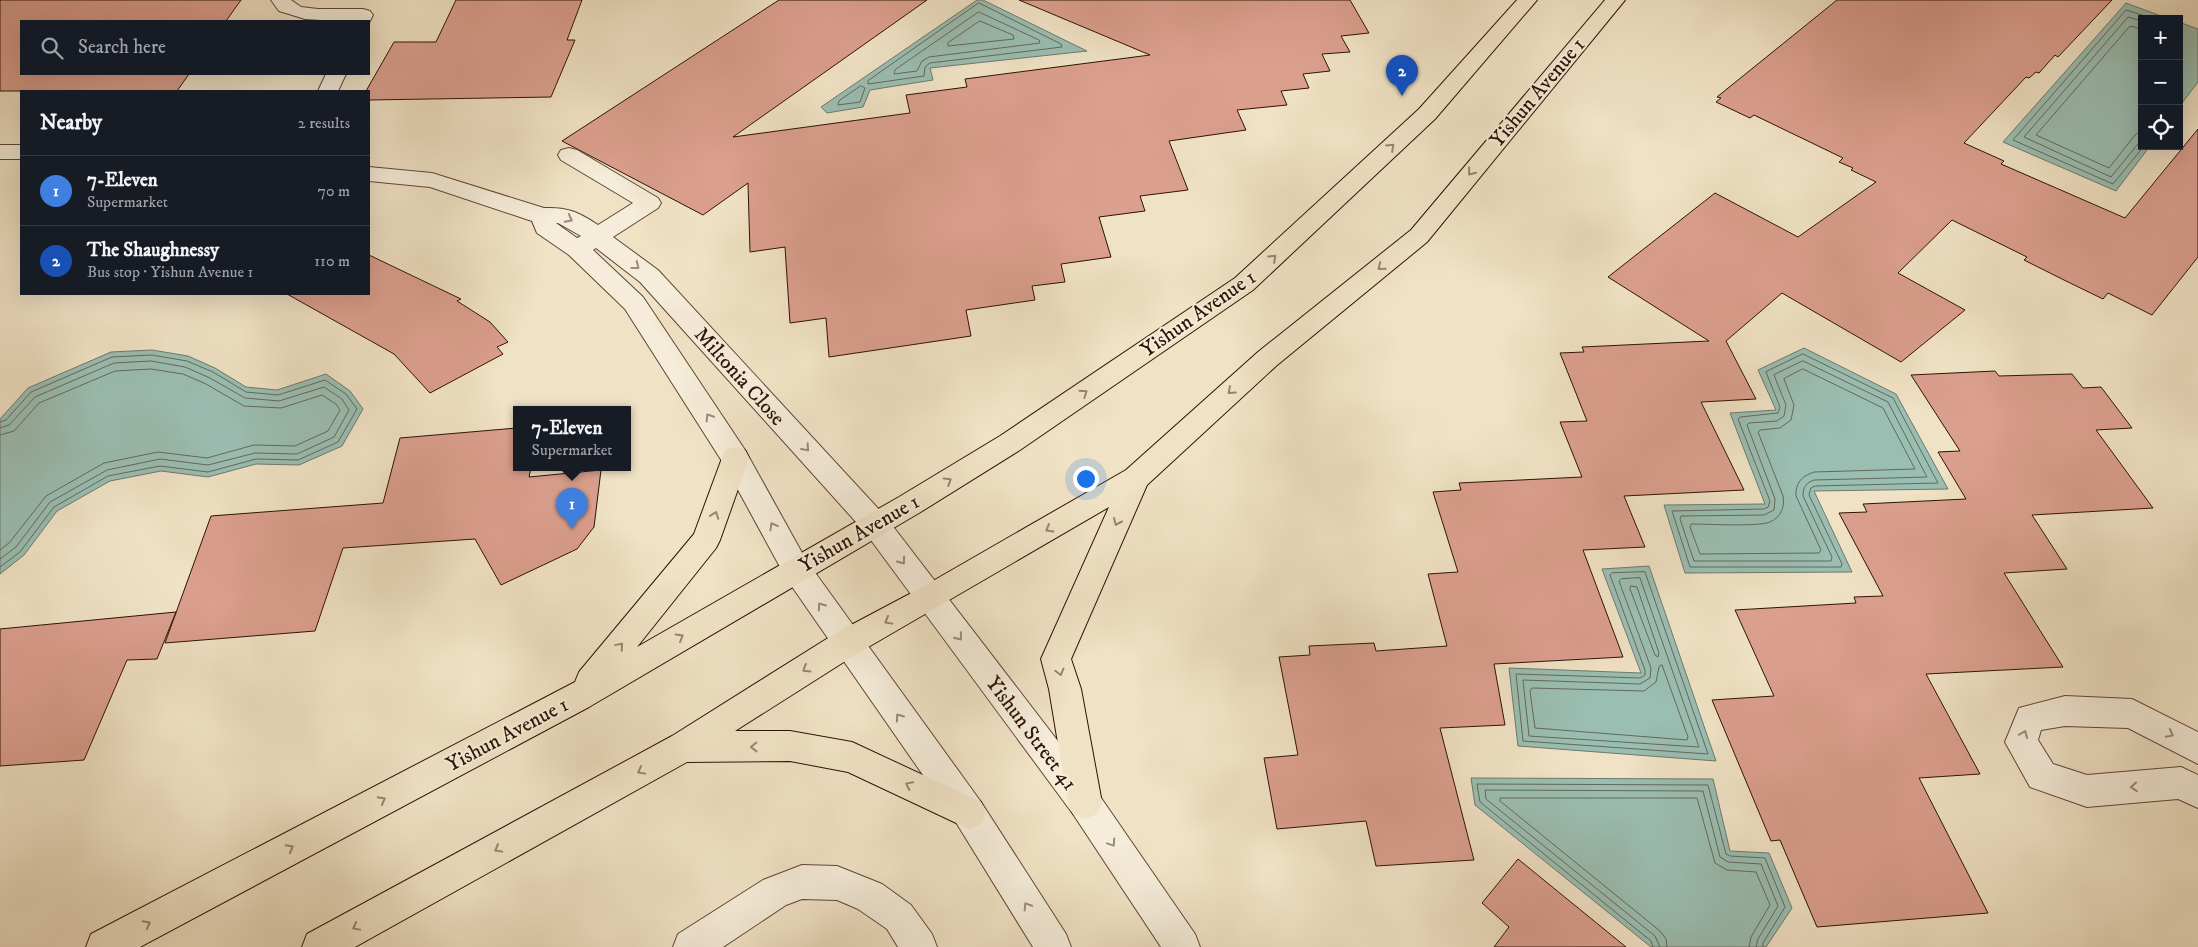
<!DOCTYPE html>
<meta charset="utf-8">
<style>
:root{--surface:#171b24;--page:#242831;--text:#f1f3f6;--muted:#9ea1a6;--line:#363941;--accent:#c59692}
body{margin:0;font-family:"IM FELL DW Pica",serif;background:var(--page);color:var(--text)}
.controls{position:absolute;right:15px;top:15px;display:grid;overflow:hidden;border-radius:0px;box-shadow:0 5px 20px #0002}
.controls button{width:45px;height:45px;display:grid;place-items:center;padding:0;border:0;border-bottom:1px solid var(--line);background:var(--surface);color:var(--text);font:25px sans-serif}
.you{position:absolute;left:1085px;top:478px;width:18px;height:18px;margin:-12px;border:4px solid #fff;border-radius:50%;background:#1a73e8;box-shadow:0 0 0 8px #1a73e833}
.badge{display:grid;place-items:center;width:32px;height:32px;border-radius:50%;background:var(--accent);color:#fff;font-size:16px;font-weight:700}
.pin{position:absolute;translate:-50% -41px;filter:drop-shadow(0 1px 2px #0008)}
.pin::after{content:'';position:absolute;top:26px;width:18px;height:15px;background:inherit;clip-path:polygon(0 0,100% 0,50% 100%)}
.popup{position:absolute;left:513px;top:406px;width:118px;height:65px;box-sizing:border-box;display:grid;place-content:center;border-radius:0px;background:var(--surface);filter:drop-shadow(0 1px 4px #0005);font-size:16px;white-space:nowrap;color:var(--muted)}
.popup b{font-size:19px;color:var(--text)}
.popup::after{content:'';position:absolute;left:50%;top:100%;margin-left:-10px;border:10px solid transparent;border-top-color:var(--surface)}
.list{margin:0;padding:0;list-style:none}
h2{display:flex;justify-content:space-between;align-items:center;height:65px;margin:0;padding:0 20px;font-size:21px}
h2 small{font-size:16px;font-weight:400;color:var(--muted)}
.list li{display:grid;grid-template-columns:32px 1fr auto;gap:15px;align-items:center;box-sizing:border-box;height:70px;padding:0 20px;border-top:1px solid var(--line)}
.list b{display:block;font-size:19px;white-space:nowrap}
.list p{margin:0;font-size:16px;white-space:nowrap;color:var(--muted)}
.list em{font-size:16px;font-style:normal;color:var(--muted)}
.icon{flex:none;width:28px;height:28px;fill:none;stroke:currentColor;stroke-width:2;stroke-linecap:round;stroke-linejoin:round}
.map{position:relative;flex:none;width:2198px;height:947px;overflow:hidden}
.search{position:absolute;background:var(--surface);box-shadow:0 5px 20px #0002;left:20px;top:20px;width:350px;height:55px;display:flex;align-items:center;gap:12px;box-sizing:border-box;padding:0 18px;border-radius:0px;color:var(--muted);font-size:19px}
.panel{position:absolute;background:var(--surface);box-shadow:0 5px 20px #0002;left:20px;top:90px;width:350px;height:205px;border-radius:0px}
.map>svg:first-child{display:block}
</style>
<div class="map">
<svg width="2198" height="947" viewBox="0 0 2198 947">
<rect width="100%" height="100%" fill="#f0e2c5"/>
<filter id="stains"><feTurbulence type="fractalNoise" baseFrequency=".004" numOctaves="4"/><feColorMatrix values="0 0 0 0 .2 0 0 0 0 .09 0 0 0 0 .02 0 0 0 .5 -.17"/></filter>
<radialGradient id="worn" r=".72"><stop offset=".6" stop-color="#630" stop-opacity="0"/><stop offset="1" stop-color="#630" stop-opacity=".3"/></radialGradient>
<g fill="#9abeb2" stroke="#6e796d">
<path d="M977 0H983L1087 51 930 68 933 80 870 90 863 107 827 113 821 107Z"/>
<path d="M2126 3 2169 19H2142V146H2150L2116 191 2003 142Z"/>
<path d="M2179 22 2198 29V82L2179 107Z"/>
<path d="M1804 348 1896 394 1948 489 1814 491 1852 572 1685 573 1664 505 1765 504 1730 413 1776 410 1758 370Z"/>
<path d="M152 350 188 356 215 368 246 387 277 390 326 374 350 391 363 409 342 446 299 465 256 464 208 477 161 471 110 481 57 511 24 555 0 574V419L28 388 111 352Z"/>
<path d="M1649 566 1716 761 1518 746 1509 668 1641 673 1602 569Z"/>
<path d="M1471 778 1713 779 1730 851 1769 853 1792 908 1766 947H1651L1475 805Z"/>
</g>
<g fill="none" stroke-linecap="round" stroke-linejoin="round">
<g stroke="#64685c" stroke-width="1">
<path d="M979 3 1061 44 1062 47 930 63 925 67 924 76 868 84V81Z"/>
<path d="M979 12 1039 40 1040 43 929 57 922 61 917 71 894 74 895 70Z"/>
<path d="M980 21 1013 35 1014 39 948 46V43Z"/>
<path d="M2142 21 2128 17 2024 137 2111 177 2142 139"/>
<path d="M2142 29 2130 26 2036 135 2109 168 2135 135 2142 130"/>
<path d="M861 86 865 88 860 102 838 105 839 101Z"/>
<path d="M2144 146 2113 184 2013 140 2126 10 2155 19"/>
<path d="M1803 354 1893 398 1938 483 1815 486 1811 488 1809 495 1842 564 1841 567H1690L1672 511 1764 509 1768 507 1770 501 1738 419 1740 417 1778 413 1780 407 1766 372Z"/>
<path d="M1803 361 1888 402 1927 477 1814 480C1806 483 1803 487 1803 496L1832 557 1831 561H1694L1680 519 1681 516 1764 515 1774 510 1775 499 1747 425 1749 423 1777 421 1784 416 1786 405 1774 375Z"/>
<path d="M1803 369 1883 408 1915 469 1814 472C1802 476 1795 483 1796 496L1821 550 1819 553 1700 554 1690 527 1691 524C1707 524 1758 527 1770 522 1781 517 1785 507 1783 496L1758 432 1760 430 1780 428 1791 420 1794 405 1784 379Z"/>
<path d="M0 422 6 420 31 392 112 357 152 355 187 361 213 372 246 392 278 395 325 380 346 394 357 409 338 442 298 460 256 459 208 472 160 466 108 476 54 507 20 552 0 567"/>
<path d="M0 428 9 425 35 397 114 363 151 361 185 367 210 378 245 398 279 401 324 387 342 399 349 410 334 437 297 454 255 453 208 465 160 459 107 470 50 502 16 547 0 559"/>
<path d="M0 435 14 431 39 403 115 371 151 369 183 374 206 384 244 406 281 408 322 395 336 404 340 410 328 431 295 446 254 445 207 458 158 452 104 463 46 496 10 542 0 550"/>
<path d="M1645 572 1708 754 1523 741 1516 674 1640 678 1645 675V670L1610 575 1612 573Z"/>
<path d="M1640 578 1699 747 1529 736 1523 680 1640 684 1650 678 1651 668 1619 581 1621 579Z"/>
<path d="M1631 586 1637 587 1659 653 1658 657 1655 655 1630 589Z"/>
<path d="M1662 665 1688 737 1687 740 1535 728 1530 691 1532 688 1644 691 1656 682 1659 667Z"/>
<path d="M1653 947 1651 941 1480 802 1477 784 1708 785 1726 854 1730 856 1765 858 1785 907 1763 943V947"/>
<path d="M1660 947 1655 936 1486 799 1485 790 1703 791 1720 857 1728 862 1761 864 1778 906 1758 939 1756 947"/>
<path d="M1667 947 1666 939 1660 931 1500 801V798H1697L1715 863 1727 870 1756 872 1770 905 1751 937 1749 947"/>
</g>
</g>
<g fill="#db9f8e" stroke="#2d1205">
<path d="M0 0H241L226 21H21V74H189L177 91H0Z"/>
<path d="M456 0H582L567 40H575L551 97 369 100V91H366L394 42H436Z"/>
<path d="M779 0H927L733 137 910 113 906 95 967 87 965 79 1150 55 1019 0H1350L1369 33 1341 36 1350 52 1322 54 1330 71 1303 74 1309 88 1281 91 1287 105 1237 110 1246 130 1169 141 1188 190 1140 196 1145 211 1099 217 1111 257 1061 264 1065 282 1032 286 1035 300 966 310 971 336 829 357 826 318 790 323 785 247 750 252 748 183 703 215 562 141Z"/>
<path d="M1837 0H2112L2058 57 2055 55 2039 73 2036 72 2029 78 2026 77 1964 143 2004 161 2001 164 2125 218 2198 129V257L2152 315 2108 293 2103 299 2066 281 2024 260 2027 257 1952 220 1898 273 1965 310 1901 362 1782 293 1726 341 1756 399 1701 402 1744 490 1624 496 1645 547 1583 550 1623 657 1494 664 1505 725 1440 728 1474 860 1376 866 1366 821 1277 829 1264 758 1298 755 1279 657 1310 655 1309 646 1374 643 1376 651 1447 646 1428 574 1458 572 1433 492 1461 490 1459 483 1582 477 1560 422 1587 421 1560 353 1584 352 1582 347 1709 341 1608 277 1715 193 1798 237 1876 182 1851 170 1853 168 1839 162 1843 158 1754 115 1750 118 1716 102 1721 98 1717 97Z"/>
<path d="M369 255 461 299 457 301 490 322 508 342 497 347 503 354 430 393 394 354 287 294H369Z"/>
<path d="M1995 371 1999 376 2072 374 2083 388 2101 387 2132 428 2096 430 2153 508 2032 515 2067 569 2004 573 2063 667 1926 674 1980 774 1919 778 1988 913 1817 927 1780 840 1771 841 1712 700 1774 696 1735 610 1856 603 1854 597 1883 596 1839 513 1867 512 1863 504 1966 499 1938 452 1960 451 1911 375Z"/>
<path d="M517 428V468H531L529 477 601 470 594 527 577 549 501 585 475 539 343 548 315 631 165 643 211 516 383 503 400 438Z"/>
<path d="M176 612 157 659 127 660 84 760 0 766V629Z"/>
<path d="M1518 859 1626 947H1494L1509 927 1482 903Z"/>
</g>
<g fill="none" stroke-linecap="round" stroke-linejoin="round">
<defs>
<g id="minor">
<path d="M271 0H291L301 7 318 9H363L370 11 373 15 369 23 305 19 279 11Z"/>
<path d="M326 74H346L338 91H318Z"/>
<rect x="0" y="145" width="21" height="14"/>
<path d="M569 148 577 150 658 198 661 203 658 208 613 237 658 270 885 516 1097 792 1195 934 1200 947H1161L1073 814 865 532 640 282 596 248 593 250 643 297 745 450 806 560 981 802 1066 934 1071 947H1033L957 824 786 578 725 466 625 309 569 255 537 233 532 221 430 187 369 181V167L432 173 544 208C567 207 579 212 598 225L633 203 561 160 558 155 561 150ZM556 223H558L581 236 577 238Z"/>
<path d="M2065 696 2132 699 2198 732V764L2128 728 2065 726 2041 730 2038 740 2053 764 2087 775 2181 767 2198 775V808L2178 799 2087 807 2030 787 2005 742 2019 708Z"/>
<path d="M802 865 837 866 882 884 911 905 932 934 937 947H898L887 929 858 909 837 900 802 899 786 905 723 947H673L678 934 763 880Z"/>
</g>
<g id="major">
<path d="M1517 0H1537L1435 119 1253 290 1020 450 919 513 589 707 140 947H86L91 934 575 682 579 672 694 534 725 450 735 447 745 450 749 458 720 540 716 548 637 647 899 497 1000 436 1235 278 1419 109Z"/>
<path d="M1605 0H1625L1427 242 1276 366 1147 485 1071 659 1081 689 1102 803 1097 814 1085 819 1073 814 1068 803 1049 689 1041 659 1109 507 858 653 735 731H790L852 742 981 802 986 813 981 824 969 829 848 772 790 761 687 762 355 947H302L307 934 672 736 836 633 919 589 1126 470 1258 352 1411 230Z"/>
</g>
</defs>
<use href="#minor" stroke="#5e4635" stroke-width="2"/>
<use href="#major" stroke="#2d1205" stroke-width="2"/>
<use href="#minor" fill="#f5ecd9" fill-rule="evenodd"/>
<use href="#major" fill="#f0e2c5" fill-rule="evenodd"/>
</g>
<defs><path id="oneway-chevron" d="M-2-3.5L2.5 0L-2 3.5" fill="none" stroke-width="1.6" stroke-linecap="round" stroke-linejoin="round" transform="scale(1.25)"/></defs>
<g stroke="#98846f">
<use href="#oneway-chevron" transform="translate(1391 147) rotate(-43)"/>
<use href="#oneway-chevron" transform="translate(1471 172) rotate(129)"/>
<use href="#oneway-chevron" transform="translate(1273 258) rotate(-43)"/>
<use href="#oneway-chevron" transform="translate(1381 267) rotate(141)"/>
<use href="#oneway-chevron" transform="translate(1231 391) rotate(138)"/>
<use href="#oneway-chevron" transform="translate(1084 393) rotate(-34)"/>
<use href="#oneway-chevron" transform="translate(948 481) rotate(-32)"/>
<use href="#oneway-chevron" transform="translate(715 515) rotate(-70)"/>
<use href="#oneway-chevron" transform="translate(1117 522) rotate(114)"/>
<use href="#oneway-chevron" transform="translate(1049 529) rotate(150)"/>
<use href="#oneway-chevron" transform="translate(888 621) rotate(151)"/>
<use href="#oneway-chevron" transform="translate(680 637) rotate(-30)"/>
<use href="#oneway-chevron" transform="translate(620 646) rotate(-50)"/>
<use href="#oneway-chevron" transform="translate(806 669) rotate(148)"/>
<use href="#oneway-chevron" transform="translate(1060 672) rotate(75)"/>
<use href="#oneway-chevron" transform="translate(754 747) rotate(179)"/>
<use href="#oneway-chevron" transform="translate(641 771) rotate(151)"/>
<use href="#oneway-chevron" transform="translate(909 785) rotate(-154)"/>
<use href="#oneway-chevron" transform="translate(382 800) rotate(-28)"/>
<use href="#oneway-chevron" transform="translate(290 848) rotate(-28)"/>
<use href="#oneway-chevron" transform="translate(498 849) rotate(151)"/>
<use href="#oneway-chevron" transform="translate(147 924) rotate(-28)"/>
<use href="#oneway-chevron" transform="translate(356 927) rotate(151)"/>
</g>
<g stroke="#9b8a7a">
<use href="#oneway-chevron" transform="translate(569 219) rotate(28)"/>
<use href="#oneway-chevron" transform="translate(636 266) rotate(38)"/>
<use href="#oneway-chevron" transform="translate(709 417) rotate(-123)"/>
<use href="#oneway-chevron" transform="translate(806 448) rotate(48)"/>
<use href="#oneway-chevron" transform="translate(773 526) rotate(-119)"/>
<use href="#oneway-chevron" transform="translate(902 561) rotate(54)"/>
<use href="#oneway-chevron" transform="translate(821 606) rotate(-125)"/>
<use href="#oneway-chevron" transform="translate(959 637) rotate(52)"/>
<use href="#oneway-chevron" transform="translate(899 717) rotate(-126)"/>
<use href="#oneway-chevron" transform="translate(2024 734) rotate(-68)"/>
<use href="#oneway-chevron" transform="translate(2170 734) rotate(28)"/>
<use href="#oneway-chevron" transform="translate(2134 787) rotate(175)"/>
<use href="#oneway-chevron" transform="translate(1112 843) rotate(56)"/>
<use href="#oneway-chevron" transform="translate(1027 906) rotate(-122)"/>
</g>
<g text-anchor="middle" stroke-width="4" stroke-linejoin="round" paint-order="stroke">
<g font-size="21" fill="#2d1205" stroke="#f5ecd9">
<text transform="translate(1537 92) rotate(-50)" y="7">Yishun Avenue 1</text>
<text transform="translate(1198 313) rotate(-35)" y="7">Yishun Avenue 1</text>
<text transform="translate(740 376) rotate(48)" y="7">Miltonia Close</text>
<text transform="translate(859 533) rotate(-30)" y="7">Yishun Avenue 1</text>
<text transform="translate(1032 733) rotate(53)" y="7">Yishun Street 41</text>
<text transform="translate(507 734) rotate(-28)" y="7">Yishun Avenue 1</text>
</g>
</g>
<rect width="100%" height="100%" filter="url(#stains)"/>
<rect width="100%" height="100%" fill="url(#worn)"/>
</svg>
<div class="controls">
<button>+</button>
<button>−</button>
<button><svg class="icon" aria-label="locate" viewBox="0 0 24 24"><circle cx="12" cy="12" r="6"/><path d="M12 2v4M12 18v4M2 12h4M18 12h4"/></svg></button>
</div>
<div class="you"></div>
<div class="pin badge" style="left:572px;top:529px;background:#3f7fe0">1</div>
<div class="popup"><b>7-Eleven</b>Supermarket</div>
<div class="pin badge" style="left:1402px;top:96px;background:#1a4fb4">2</div>
<div class="search"><svg class="icon" aria-label="search" viewBox="0 0 24 24"><circle cx="10" cy="10" r="6"/><path d="M15 15l6 6"/></svg>Search here</div>
<section class="panel">
<h2>Nearby<small>2 results</small></h2>
<ul class="list">
<li><span class="badge" style="background:#3f7fe0">1</span><div><b>7-Eleven</b><p>Supermarket</p></div><em>70 m</em></li>
<li><span class="badge" style="background:#1a4fb4">2</span><div><b>The Shaughnessy</b><p>Bus stop · Yishun Avenue 1</p></div><em>110 m</em></li>
</ul>
</section>
</div>
